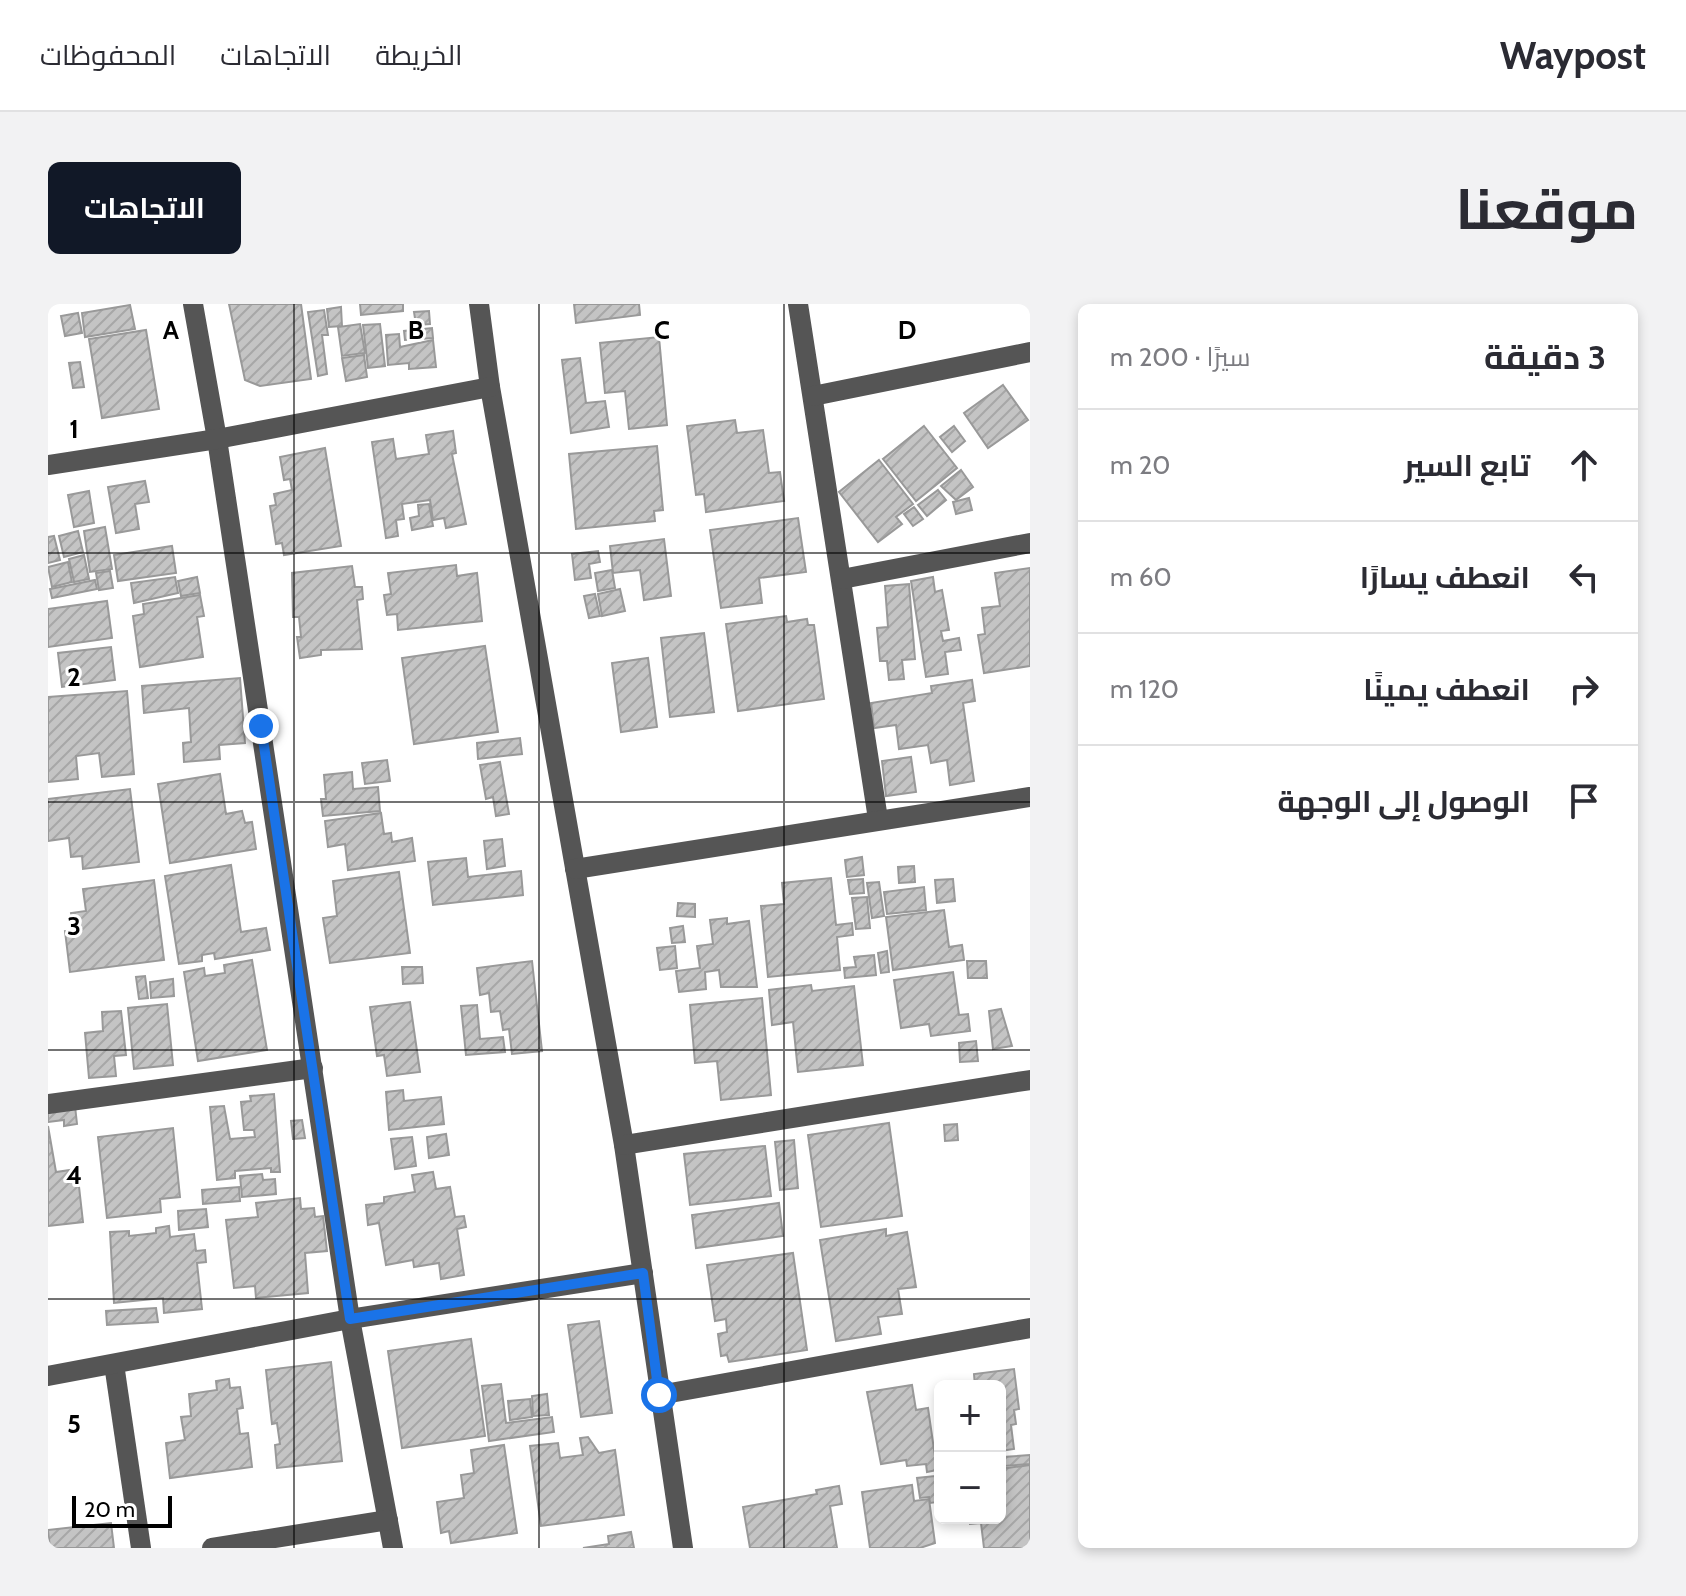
<!DOCTYPE html>
<html lang="ar">
<meta charset="utf-8">
<style>
:root{--surface:#fff;--page:#f2f2f3;--text:#2b2b33;--muted:#7c7c81;--line:#e1e1e2;--accent:#111827}
body{margin:0;font-family:Cabin,Cairo,sans-serif;background:var(--page);color:var(--text);direction:rtl}
.controls{position:absolute;right:24px;bottom:24px;display:grid;overflow:hidden;border-radius:12px;box-shadow:0 4px 12px #0003}
.controls button{width:72px;height:72px;display:grid;place-items:center;padding:0;border:0;border-bottom:2px solid var(--line);background:var(--surface);color:var(--text);font:40px sans-serif}
.scale{position:absolute;left:24px;bottom:20px;width:100px;box-sizing:border-box;padding-left:8px;border:4px solid #000;border-top:0;font-size:22px;line-height:28px;white-space:nowrap;color:#000;-webkit-text-stroke:6px #fff;paint-order:stroke}
.stop{position:absolute;width:24px;height:24px;margin:-18px;border:6px solid #1a73e8;border-radius:50%;background:#fff}
.stop.end{background:#1a73e8;border-color:#fff;box-shadow:0 2px 8px #0008}
.list{margin:0;padding:0;list-style:none}
h2{display:flex;justify-content:space-between;align-items:center;height:104px;margin:0;padding:0 32px;font-size:34px}
h2 small{font-size:26px;font-weight:400;color:var(--muted)}
.list li{display:grid;grid-template-columns:52px 1fr auto;gap:24px;align-items:center;box-sizing:border-box;height:112px;padding:0 32px;border-top:2px solid var(--line)}
.list b{display:block;font-size:30px;white-space:nowrap}
.list em{font-size:26px;font-style:normal;color:var(--muted)}
.icon{flex:none;width:44px;height:44px;fill:none;stroke:currentColor;stroke-width:2;stroke-linecap:round;stroke-linejoin:round}
.map{position:relative;flex:none;width:982px;height:1244px;overflow:hidden;direction:ltr;border-radius:12px}
header{display:flex;align-items:center;gap:48px;box-sizing:border-box;height:112px;padding:0 40px;background:var(--surface);border-bottom:2px solid var(--line)}
header strong{font-size:38px}
nav{display:flex;gap:44px;margin-inline-start:auto;font-size:28px}
.intro{display:flex;align-items:center;justify-content:space-between;box-sizing:border-box;height:192px;padding:0 48px}
h1{margin:0;font-size:56px}
.button{padding:20px 36px;border-radius:12px;background:var(--accent);color:#fff;font-size:28px;font-weight:700}
main{display:flex;gap:48px;padding:0 48px}
aside{flex:1;background:var(--surface);border-radius:12px;box-shadow:0 4px 12px #0003}
.map>svg:first-child{display:block}
</style>
<header>
<strong>Waypost</strong>
<nav><a>الخريطة</a><a>الاتجاهات</a><a>المحفوظات</a></nav>
</header>
<div class="intro"><h1>موقعنا</h1><a class="button">الاتجاهات</a></div>
<main>
<aside>
<h2>3 دقيقة<small>سيرًا · 200 m</small></h2>
<ul class="list">
<li><svg class="icon" aria-label="ahead" viewBox="0 0 24 24"><path d="M12 20V5M6 11l6-6 6 6"/></svg><div><b>تابع السير</b></div><em>20 m</em></li>
<li><svg class="icon" aria-label="left" viewBox="0 0 24 24"><path d="M17 20v-9H6M10 6l-5 5 5 5"/></svg><div><b>انعطف يسارًا</b></div><em>60 m</em></li>
<li><svg class="icon" aria-label="right" viewBox="0 0 24 24"><path d="M7 20v-9h11M14 6l5 5-5 5"/></svg><div><b>انعطف يمينًا</b></div><em>120 m</em></li>
<li><svg class="icon" aria-label="arrive" viewBox="0 0 24 24"><path d="M6 21V4h12l-3 4 3 4H6"/></svg><div><b>الوصول إلى الوجهة</b></div></li>
</ul>
</aside>
<div class="map">
<svg width="982" height="1244" viewBox="0 0 982 1244">
<defs>
<pattern id="building-hatch" width="6" height="6" patternUnits="userSpaceOnUse" patternTransform="scale(2)"><rect width="6" height="6" fill="#c4c4c4"/><path d="M-1 1l2-2M0 6l6-6M5 7l2-2" fill="none" stroke="#a7a7a7"/></pattern>
</defs>
<rect width="100%" height="100%" fill="#fff"/>
<g fill="url(#building-hatch)" stroke="#999" stroke-width="2">
<path d="M181 0H253L263 75 212 82 197 76Z"/>
<path d="M312 0H355V7L313 11Z"/>
<path d="M526 0H591L592 11 528 19Z"/>
<path d="M82 1 87 25 37 33 34 9Z"/>
<path d="M293 3 294 22 281 23 279 5Z"/>
<path d="M276 6 280 31H274L279 70 270 72 260 8Z"/>
<path d="M381 7 382 20 368 21 366 8Z"/>
<path d="M30 9 34 29 17 32 13 12Z"/>
<path d="M312 20 317 49 294 52 290 23Z"/>
<path d="M332 20 337 62 320 64 315 21Z"/>
<path d="M384 24 385 34 357 36 356 27Z"/>
<path d="M98 26 111 105 54 114 41 35Z"/>
<path d="M351 30 352 43 385 36 388 63 361 65V59L340 61 338 31Z"/>
<path d="M611 33 619 121 581 125 577 87 557 89 552 39Z"/>
<path d="M316 51 319 73 298 77 294 54Z"/>
<path d="M532 54 538 99 557 97 561 123 523 129 514 56Z"/>
<path d="M32 58 36 83 25 84 21 59Z"/>
<path d="M955 81 980 116 940 144 916 109Z"/>
<path d="M687 116 689 129 715 126 721 169 732 168 736 197 658 208 656 190 648 191 639 122Z"/>
<path d="M876 122 909 164 868 197 835 155Z"/>
<path d="M906 122 917 137 904 148 892 133Z"/>
<path d="M405 127 408 149 404 150 418 220 398 224 396 214 385 216 382 196 354 200 356 215 348 216 350 232 338 234 324 138 345 135 348 155 381 150 378 131Z"/>
<path d="M609 142 615 206 606 207 607 217 528 225 521 150Z"/>
<path d="M277 144 293 242 236 251 234 239 228 240 222 202 228 201 226 190 244 186 242 175 236 176 232 153Z"/>
<path d="M831 156 865 200 848 213 854 220 830 238 791 188Z"/>
<path d="M913 166 925 183 908 196 893 182Z"/>
<path d="M97 177 101 198 87 200 91 225 68 229 60 183Z"/>
<path d="M890 186 898 196 879 212 870 201Z"/>
<path d="M41 187 46 219 26 223 20 191Z"/>
<path d="M921 194 924 206 908 210 905 198Z"/>
<path d="M381 200 385 222 364 226 362 214 371 212 370 201Z"/>
<path d="M866 203 875 215 865 222 856 210Z"/>
<path d="M750 214 758 268 711 274 714 299 673 304 662 226Z"/>
<path d="M57 223 64 265 42 268 36 227Z"/>
<path d="M30 227 35 248 16 253 11 232Z"/>
<path d="M6 232 12 256 0 259V233Z"/>
<path d="M616 235 623 292 596 296 592 266 565 269 562 242Z"/>
<path d="M124 242 128 269 70 277 66 251Z"/>
<path d="M550 247 552 258 541 260 543 274 527 276 524 250Z"/>
<path d="M36 251 41 275 26 278 21 255Z"/>
<path d="M20 258 24 278 4 283 0 263Z"/>
<path d="M408 261 409 272 429 269 434 317 350 326 349 310 339 311 336 291 343 290 340 269Z"/>
<path d="M304 262 307 283H314L315 295 309 296 314 345 273 346V351L252 354 249 333H253L251 313H245L244 269Z"/>
<path d="M982 264V362L936 369 930 331 937 330 934 304 952 302 947 269Z"/>
<path d="M564 266 567 284 550 287 547 269Z"/>
<path d="M62 267 65 284 51 286 48 269Z"/>
<path d="M127 273 130 289 86 299 83 279Z"/>
<path d="M149 273 152 289 133 292 130 277Z"/>
<path d="M885 273 887 288 894 286 901 326 893 327 895 337 911 334 913 346 897 348 900 370 878 373 863 277Z"/>
<path d="M47 276 49 285 4 294 2 285Z"/>
<path d="M861 280 867 355 854 356 856 375 841 376 839 357H832L829 324 840 323 837 282Z"/>
<path d="M572 285 577 307 554 312 550 290Z"/>
<path d="M547 290 552 312 541 314 536 292Z"/>
<path d="M152 291 156 312 149 313 155 353 92 363 85 312 96 310 95 300Z"/>
<path d="M59 297 64 334 0 343V305Z"/>
<path d="M738 312 739 318 759 315 760 321H766L776 395 690 407 678 320Z"/>
<path d="M656 329 666 408 622 413 613 334Z"/>
<path d="M437 342 450 428 366 440 354 354Z"/>
<path d="M63 343 67 376 14 383 10 349Z"/>
<path d="M600 354 609 423 573 428 564 359Z"/>
<path d="M192 374 197 439 171 441 172 455 136 458 135 439 143 438 141 404 96 409 94 382Z"/>
<path d="M924 376 927 397 915 399 926 477 902 481 899 456 883 459 880 441 851 445 848 421 826 424 823 399 884 389 883 382Z"/>
<path d="M79 387 86 470 54 473 51 449 28 452 30 475 0 478V393Z"/>
<path d="M472 434 474 450 430 455 429 439Z"/>
<path d="M863 453 868 488 838 492 834 457Z"/>
<path d="M339 456 342 477 317 480 314 459Z"/>
<path d="M452 458 461 510 448 512 445 493 438 495 432 461Z"/>
<path d="M304 468 305 485 330 483 332 507 275 512 273 495H278L276 471Z"/>
<path d="M172 470 178 510 194 507 197 519 204 518 208 545 122 559 110 480Z"/>
<path d="M82 485 91 558 35 565 34 552 23 553 21 534 0 537V495Z"/>
<path d="M333 509 336 530 343 529 344 538 364 534 367 557 300 566 297 540 280 543 277 517Z"/>
<path d="M454 535 457 562 439 565 436 537Z"/>
<path d="M814 553 816 571 799 573 797 556Z"/>
<path d="M418 554 420 573 473 567 475 591 385 601 380 558Z"/>
<path d="M183 561 193 628 218 624 222 646 167 655 166 649 154 651V657L131 660 117 572Z"/>
<path d="M866 562 867 578 851 579 850 563Z"/>
<path d="M351 568 362 649 282 659 275 614 289 612 285 577Z"/>
<path d="M783 574 788 621 804 619 805 631 789 633 792 666 720 673 713 602 736 600 734 579Z"/>
<path d="M815 575 816 589 802 590 800 576Z"/>
<path d="M905 575 907 597 889 599 887 576Z"/>
<path d="M106 576 116 656 22 668 17 627 25 626 23 609 38 607 35 585Z"/>
<path d="M831 578 836 612 824 614 819 579Z"/>
<path d="M876 583 878 606 839 610 836 588Z"/>
<path d="M819 593 822 624 808 625 804 594Z"/>
<path d="M630 599 647 600V613L629 612Z"/>
<path d="M896 606 901 643 914 641 916 656 845 666 838 613Z"/>
<path d="M679 614V620L701 617 709 683H673L671 666 657 668 658 685 631 688 628 667 652 664 649 642 665 640 662 616Z"/>
<path d="M635 622 637 638 624 639 622 624Z"/>
<path d="M627 642 629 664 612 666 609 644Z"/>
<path d="M839 647 841 668 833 669 830 649Z"/>
<path d="M826 651 828 671 797 674 796 664 808 663 806 653Z"/>
<path d="M204 656 219 746 150 757 136 668 156 664 157 672 177 669 176 661Z"/>
<path d="M484 657 494 747 464 750 461 725 455 726 452 707 443 708 441 689 432 691 429 664Z"/>
<path d="M919 657H938L939 674H920Z"/>
<path d="M354 663H374L375 679 355 680Z"/>
<path d="M905 668 911 711 920 710 922 727 883 732 881 720 853 724 846 676Z"/>
<path d="M97 672 100 694 91 695 88 673Z"/>
<path d="M125 675 126 692 103 694 102 678Z"/>
<path d="M763 681 764 687 806 682 815 761 750 768 745 718 724 721 721 686Z"/>
<path d="M714 694 723 791 673 796 669 757 647 759 642 701Z"/>
<path d="M362 698 372 768 339 772 336 751 329 752 322 703Z"/>
<path d="M119 700 125 761 86 765 80 704Z"/>
<path d="M429 701 432 735 455 733 457 748 418 751 413 702Z"/>
<path d="M953 705 964 742 945 745 941 707Z"/>
<path d="M73 707 78 751 66 752 68 772 41 774 37 729 55 727 54 708Z"/>
<path d="M928 737 930 757 912 758 911 739Z"/>
<path d="M355 786 356 797 393 793 396 820 341 826 338 788Z"/>
<path d="M226 790 232 868H223V864L187 867V874L169 876 162 803 176 802 182 835 207 833 206 826H196L193 798 203 797 202 792Z"/>
<path d="M27 802 29 820 16 822V816L0 818V805Z"/>
<path d="M254 816 257 834 245 835 243 817Z"/>
<path d="M841 819 854 912 773 923 760 831Z"/>
<path d="M909 820 910 836 897 837 896 821Z"/>
<path d="M0 822 8 868 29 865 35 918 0 922Z"/>
<path d="M125 824 132 893 112 895 113 908 59 914 50 833Z"/>
<path d="M398 830 401 851 381 854 379 833Z"/>
<path d="M364 833 368 862 347 865 343 835Z"/>
<path d="M746 836 750 884 732 886 727 838Z"/>
<path d="M717 842 723 892 642 901 636 850Z"/>
<path d="M385 868 388 885 402 883 407 913 416 912 418 923 409 925 416 971 393 975 391 959 366 963 365 956 338 961 331 919 320 921 318 901 336 899V893L367 888 364 871Z"/>
<path d="M214 870 215 876 227 875 228 890 194 893 192 872Z"/>
<path d="M191 883 192 897 155 900 154 886Z"/>
<path d="M252 894 253 905 266 904 267 913 275 912 279 947 257 949 260 989 208 994 207 982 186 984 178 916 210 913 208 899Z"/>
<path d="M731 899 735 932 648 944 644 911Z"/>
<path d="M158 905 160 923 131 926 130 907Z"/>
<path d="M121 922 122 933 146 930 148 947 157 946 158 958 149 959 154 1005 116 1009 115 994 66 999 62 928 81 927V932L108 929V924Z"/>
<path d="M838 925V932L859 928 868 983 850 985 854 1010 830 1013 833 1030 788 1037 772 936Z"/>
<path d="M745 949 759 1046 681 1058 679 1051 673 1052 670 1030 679 1028 678 1015 667 1017 659 961Z"/>
<path d="M108 1004 110 1018 59 1021 58 1007Z"/>
<path d="M551 1017 564 1109 533 1113 520 1021Z"/>
<path d="M423 1035 437 1132 354 1144 340 1047Z"/>
<path d="M283 1058 294 1157 229 1164 227 1141 232 1140 229 1119 224 1120 218 1066Z"/>
<path d="M966 1065 971 1105 966 1106 968 1120 963 1121 966 1145 952 1147V1082H927L926 1070Z"/>
<path d="M181 1075 182 1084 192 1083 195 1104 189 1105 192 1130 200 1129 204 1163 122 1174 118 1139 137 1136 133 1113 143 1112 141 1090 169 1086 168 1077Z"/>
<path d="M453 1080 458 1119 504 1113 506 1128 441 1137 434 1082Z"/>
<path d="M864 1081 868 1106 880 1104 889 1166 879 1168 878 1160 859 1162 858 1156 833 1160 819 1088Z"/>
<path d="M499 1090 501 1111 485 1112 484 1092Z"/>
<path d="M482 1095 484 1113 462 1116 460 1097Z"/>
<path d="M540 1133 551 1149 567 1146 576 1211 493 1222 482 1142 510 1139 512 1154 535 1151 532 1134Z"/>
<path d="M456 1141 469 1229 403 1239 401 1227 393 1229 389 1198 416 1194 413 1171 426 1169 423 1146Z"/>
<path d="M982 1151V1160L956 1162 955 1153Z"/>
<path d="M982 1161V1244H936L933 1219 922 1220V1214H952V1165Z"/>
<path d="M887 1172 890 1198 882 1199 881 1193 872 1194 869 1174Z"/>
<path d="M864 1181 866 1197 881 1195 887 1239 872 1244H822L814 1188Z"/>
<path d="M791 1182 794 1200 782 1202 789 1244H702L695 1203 769 1190 768 1186Z"/>
<path d="M63 1219 66 1244H2L0 1226Z"/>
<path d="M583 1228 586 1244H535L561 1240 560 1232Z"/>
</g>
<g fill="none" stroke-linecap="round" stroke-linejoin="round">
<g stroke="#555" stroke-width="20">
<path d="M145 0 169 135 302 1015 345 1244"/>
<path d="M431 0 442 83 576 841 635 1244"/>
<path d="M750 0 830 515"/>
<path d="M765 92 982 48"/>
<path d="M0 161 169 135 442 83"/>
<path d="M794 275 982 239"/>
<path d="M527 565 982 493"/>
<path d="M0 800 265 764"/>
<path d="M576 841 982 776"/>
<path d="M66 1060 93 1244"/>
<path d="M0 1072 302 1015 595 969"/>
<path d="M611 1091 982 1024"/>
<path d="M164 1244 340 1216"/>
</g>
</g>
<g fill="none" stroke-linecap="round" stroke-linejoin="round">
<path stroke="#1a73e8" stroke-width="10" d="M213 422 302 1015 595 969 611 1091"/>
</g>
<path fill="none" stroke="#000" stroke-width="2" stroke-opacity="0.55" d="M246 0V1244M491 0V1244M736 0V1244M0 249H982M0 498H982M0 746H982M0 995H982"/>
<g font-size="26" text-anchor="middle" font-weight="bold" fill="#000" stroke="#fff" stroke-width="6" stroke-linejoin="round" paint-order="stroke">
<text x="123" y="35">A</text>
<text x="368" y="35">B</text>
<text x="614" y="35">C</text>
<text x="859" y="35">D</text>
<text x="26" y="134">1</text>
<text x="26" y="382">2</text>
<text x="26" y="631">3</text>
<text x="26" y="880">4</text>
<text x="26" y="1129">5</text>
</g>
</svg>
<div class="controls">
<button>+</button>
<button>−</button>
</div>
<div class="scale">20 m</div>
<div class="stop" style="left:611px;top:1091px"></div>
<div class="stop end" style="left:213px;top:422px"></div>
</div>
</main>
